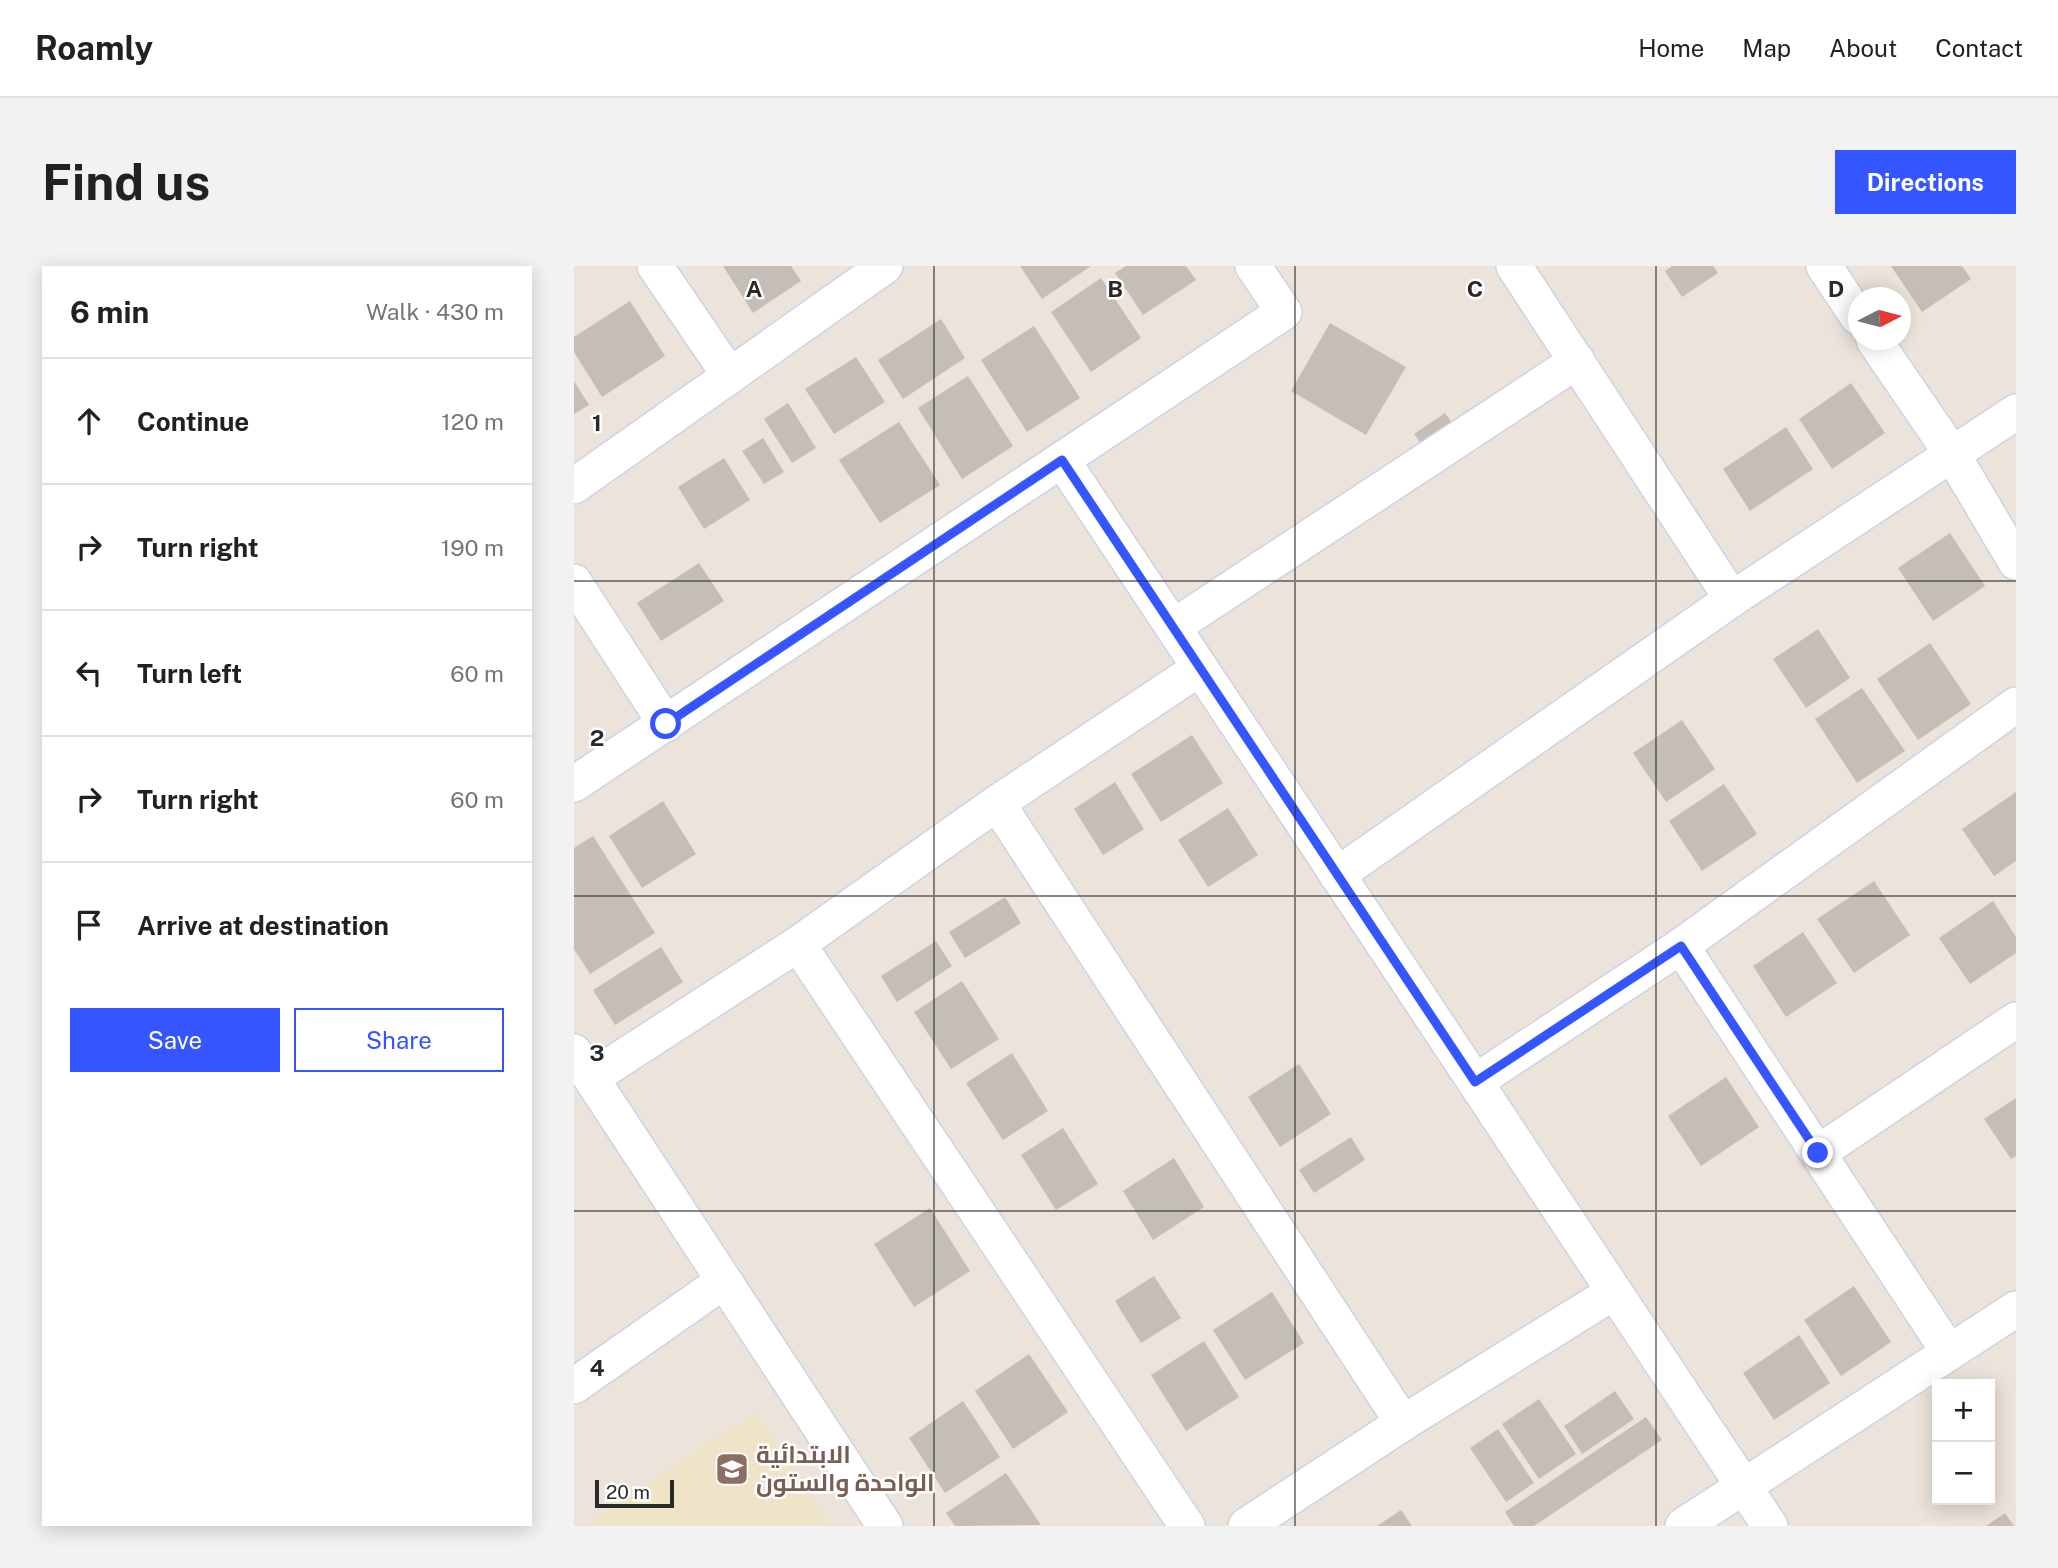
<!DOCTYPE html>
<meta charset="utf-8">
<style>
:root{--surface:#fff;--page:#f2f2f2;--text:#202124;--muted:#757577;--line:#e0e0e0;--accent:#3455ff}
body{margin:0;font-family:"Public Sans",Cairo,sans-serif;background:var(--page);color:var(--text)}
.controls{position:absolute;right:21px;bottom:21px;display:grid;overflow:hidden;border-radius:0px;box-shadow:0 4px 18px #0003}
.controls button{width:63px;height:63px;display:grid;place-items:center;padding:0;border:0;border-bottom:2px solid var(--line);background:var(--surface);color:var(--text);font:35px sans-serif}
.compass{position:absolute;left:1274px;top:21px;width:63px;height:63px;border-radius:50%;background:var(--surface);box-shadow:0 4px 18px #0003;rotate:84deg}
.scale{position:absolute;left:21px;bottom:18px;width:79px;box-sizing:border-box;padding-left:7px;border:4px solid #292929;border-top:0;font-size:19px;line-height:24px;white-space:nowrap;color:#292929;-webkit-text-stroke:5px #fff;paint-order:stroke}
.stop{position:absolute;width:21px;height:21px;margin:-16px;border:5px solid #3455ff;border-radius:50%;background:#fff}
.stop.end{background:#3455ff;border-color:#fff;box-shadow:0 2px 7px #0008}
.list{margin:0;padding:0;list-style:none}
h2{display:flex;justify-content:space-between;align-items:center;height:91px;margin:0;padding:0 28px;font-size:30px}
h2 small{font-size:23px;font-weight:400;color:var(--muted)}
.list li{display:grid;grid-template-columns:46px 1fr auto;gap:21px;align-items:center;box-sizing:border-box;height:126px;padding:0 28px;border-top:2px solid var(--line)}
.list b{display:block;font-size:26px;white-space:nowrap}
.list em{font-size:23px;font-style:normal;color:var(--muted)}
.actions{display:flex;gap:14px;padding:21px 28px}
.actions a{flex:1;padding:16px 0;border:2px solid var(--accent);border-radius:0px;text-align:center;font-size:24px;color:var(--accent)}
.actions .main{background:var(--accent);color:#fff}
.icon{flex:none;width:38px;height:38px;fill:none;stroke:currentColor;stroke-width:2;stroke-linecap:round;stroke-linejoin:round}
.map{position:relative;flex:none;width:1442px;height:1260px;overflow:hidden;border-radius:0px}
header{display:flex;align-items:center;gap:42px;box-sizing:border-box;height:98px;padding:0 35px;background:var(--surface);border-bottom:2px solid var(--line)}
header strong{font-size:33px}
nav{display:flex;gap:38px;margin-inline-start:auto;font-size:24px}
.intro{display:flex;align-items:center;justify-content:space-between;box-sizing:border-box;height:168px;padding:0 42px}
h1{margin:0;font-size:49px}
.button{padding:18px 32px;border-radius:0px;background:var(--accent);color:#fff;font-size:24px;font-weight:700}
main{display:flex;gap:42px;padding:0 42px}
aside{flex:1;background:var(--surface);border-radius:0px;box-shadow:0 4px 18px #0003}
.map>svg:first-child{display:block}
</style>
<header>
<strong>Roamly</strong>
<nav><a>Home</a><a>Map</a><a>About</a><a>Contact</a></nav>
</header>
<div class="intro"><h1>Find us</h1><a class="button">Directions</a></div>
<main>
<aside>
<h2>6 min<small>Walk · 430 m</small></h2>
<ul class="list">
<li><svg class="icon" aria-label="ahead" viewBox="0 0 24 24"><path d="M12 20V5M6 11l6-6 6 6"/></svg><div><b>Continue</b></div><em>120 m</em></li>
<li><svg class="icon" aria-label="right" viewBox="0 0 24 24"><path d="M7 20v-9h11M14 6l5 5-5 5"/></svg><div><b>Turn right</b></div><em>190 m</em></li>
<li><svg class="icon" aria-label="left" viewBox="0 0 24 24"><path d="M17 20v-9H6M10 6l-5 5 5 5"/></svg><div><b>Turn left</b></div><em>60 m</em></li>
<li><svg class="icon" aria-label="right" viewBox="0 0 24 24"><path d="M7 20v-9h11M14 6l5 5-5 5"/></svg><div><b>Turn right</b></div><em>60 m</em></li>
<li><svg class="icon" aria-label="arrive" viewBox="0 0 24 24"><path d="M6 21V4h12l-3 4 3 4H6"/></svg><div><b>Arrive at destination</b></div></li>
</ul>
<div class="actions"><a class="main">Save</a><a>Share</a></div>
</aside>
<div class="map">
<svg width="1442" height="1260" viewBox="0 0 1442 1260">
<rect width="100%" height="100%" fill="#ece4da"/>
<path fill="#efe3c8" d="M182 1146 257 1260H9Z"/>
<g fill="#c4beb6">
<path d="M149 0H217L227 15 179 47Z"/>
<path d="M446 0H517L468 33Z"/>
<path d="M552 0H612L622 14 569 49 541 7Z"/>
<path d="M1098 0H1139L1144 7 1108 31 1091 5Z"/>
<path d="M1317 0H1388L1397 13 1348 46Z"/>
<path d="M527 12 567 72 517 106 477 46Z"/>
<path d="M56 35 91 90 28 131 0 86V71Z"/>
<path d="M367 53 391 92 329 133 304 94Z"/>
<path d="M756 57 832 101 792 169 717 125Z"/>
<path d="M460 60 506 132 453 166 407 94Z"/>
<path d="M282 91 311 136 260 168 231 123Z"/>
<path d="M394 110 439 180 388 213 344 142Z"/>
<path d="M0 115 15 139 0 148Z"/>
<path d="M1277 117 1311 167 1258 203 1225 153Z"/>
<path d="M214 137 242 182 218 197 190 153Z"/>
<path d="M871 147 881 161 850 182 840 168Z"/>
<path d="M325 156 366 219 306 257 265 194Z"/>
<path d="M1212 161 1239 203 1176 245 1149 203Z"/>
<path d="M189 172 210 206 190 218 168 185Z"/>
<path d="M150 192 176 234 130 263 104 221Z"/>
<path d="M1376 267 1411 320 1359 355 1324 302Z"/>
<path d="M125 297 150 335 87 375 63 337Z"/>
<path d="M1244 363 1276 412 1232 442 1199 393Z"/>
<path d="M1356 377 1397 438 1344 474 1303 413Z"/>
<path d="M1288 422 1331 485 1283 517 1241 453Z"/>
<path d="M1108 454 1141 503 1092 536 1059 487Z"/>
<path d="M618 469 649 517 587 556 557 508Z"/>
<path d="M541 516 570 563 529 589 500 543Z"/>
<path d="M1150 518 1183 568 1128 605 1095 555Z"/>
<path d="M1442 526V595L1420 610 1388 563Z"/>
<path d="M89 535 122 588 68 622 35 570Z"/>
<path d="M654 542 684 589 634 621 604 574Z"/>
<path d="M19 570 81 667 16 708 0 683V582Z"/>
<path d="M1300 615 1336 669 1280 707 1243 653Z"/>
<path d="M431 631 447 657 391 692 375 666Z"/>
<path d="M1419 635 1442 671V687L1396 718 1365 672Z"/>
<path d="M1229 666 1263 717 1212 751 1179 700Z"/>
<path d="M362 675 378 700 323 736 307 710Z"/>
<path d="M87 681 109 716 41 759 19 724Z"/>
<path d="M388 715 425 773 377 803 340 746Z"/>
<path d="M438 787 474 845 429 874 392 817Z"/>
<path d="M725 798 757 848 706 881 674 831Z"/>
<path d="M1152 811 1185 861 1127 900 1094 850Z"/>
<path d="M1442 832V890L1437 893 1410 853Z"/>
<path d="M489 862 524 918 482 944 447 889Z"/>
<path d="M777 871 791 894 740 927 725 904Z"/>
<path d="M600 892 630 941 579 974 549 925Z"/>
<path d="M356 942 396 1005 340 1041 300 978Z"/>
<path d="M580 1010 607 1052 567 1077 541 1035Z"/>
<path d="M1280 1020 1317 1076 1267 1110 1230 1054Z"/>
<path d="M698 1026 730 1077 671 1114 639 1064Z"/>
<path d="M1225 1069 1256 1117 1200 1154 1169 1107Z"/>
<path d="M630 1075 665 1131 612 1165 577 1109Z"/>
<path d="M455 1088 494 1146 439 1183 401 1125Z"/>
<path d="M1041 1125 1060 1153 1008 1188 990 1160Z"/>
<path d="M965 1133 1002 1188 965 1213 928 1158Z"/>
<path d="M389 1135 426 1191 371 1227 335 1172Z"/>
<path d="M1072 1151 1088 1174 960 1260H940L931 1246Z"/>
<path d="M924 1163 960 1217 932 1236 896 1182Z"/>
<path d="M432 1207 467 1259 381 1260 372 1247Z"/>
<path d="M827 1244 838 1260H803Z"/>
<path d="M1431 1247 1440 1260H1412Z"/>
</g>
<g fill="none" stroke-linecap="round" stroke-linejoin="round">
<defs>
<g id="minor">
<path d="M81 0 156 110"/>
<path d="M940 0 1158 333 1442 146"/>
<path d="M1250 0 1284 51"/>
<path d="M1300 74 1378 188 1442 296"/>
<path d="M488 194 1196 1260"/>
<path d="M0 220 311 0"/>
<path d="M0 316 92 458"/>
<path d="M599 361 1003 95"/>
<path d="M0 518 710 46 679 0"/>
<path d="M423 537 626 402"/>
<path d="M763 609 1158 333"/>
<path d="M224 678 613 1260"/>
<path d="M0 786 311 1260"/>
<path d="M17 812 224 678 423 537 829 1157 672 1260"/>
<path d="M901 816 1107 680"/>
<path d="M1244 887 1442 754"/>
<path d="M1375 1086 1107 680 1442 439"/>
<path d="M0 1120 150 1015"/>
<path d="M829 1157 1040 1026"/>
<path d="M1109 1260 1442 1043"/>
</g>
</defs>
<use href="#minor" stroke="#cfd2e3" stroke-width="38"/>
<use href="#minor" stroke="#fff" stroke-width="35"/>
</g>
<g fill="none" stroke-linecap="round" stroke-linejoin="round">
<path stroke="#3455ff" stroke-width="9" d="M92 458 488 194 901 816 1107 680 1244 887"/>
</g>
<path fill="none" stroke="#292929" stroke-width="2" stroke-opacity="0.55" d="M360 0V1260M721 0V1260M1082 0V1260M0 315H1442M0 630H1442M0 945H1442"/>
<defs>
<symbol id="school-square" viewBox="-11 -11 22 22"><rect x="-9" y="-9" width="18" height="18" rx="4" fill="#8d6e63" stroke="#fff"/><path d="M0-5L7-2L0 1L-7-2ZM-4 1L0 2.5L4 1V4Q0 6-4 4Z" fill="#fff"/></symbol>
</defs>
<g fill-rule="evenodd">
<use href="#school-square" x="139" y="1184" width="38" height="38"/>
</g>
<g text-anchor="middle" stroke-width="5" stroke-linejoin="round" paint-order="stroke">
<g font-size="24" font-weight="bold" fill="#785e54" stroke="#fff" text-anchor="start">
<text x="182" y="1197">الابتدائية<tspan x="182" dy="28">الواحدة والستون</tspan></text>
</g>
</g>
<g font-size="23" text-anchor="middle" font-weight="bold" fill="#292929" stroke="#fff" stroke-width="5" stroke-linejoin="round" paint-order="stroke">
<text x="180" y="31">A</text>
<text x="541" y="31">B</text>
<text x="901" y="31">C</text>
<text x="1262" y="31">D</text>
<text x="23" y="165">1</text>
<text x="23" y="480">2</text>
<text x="23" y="795">3</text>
<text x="23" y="1110">4</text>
</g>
</svg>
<div class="controls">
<button>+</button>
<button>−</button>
</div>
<svg class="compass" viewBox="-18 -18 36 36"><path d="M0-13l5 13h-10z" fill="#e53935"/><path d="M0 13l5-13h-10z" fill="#757577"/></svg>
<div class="scale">20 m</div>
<div class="stop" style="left:92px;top:458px"></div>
<div class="stop end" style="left:1244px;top:887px"></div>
</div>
</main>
